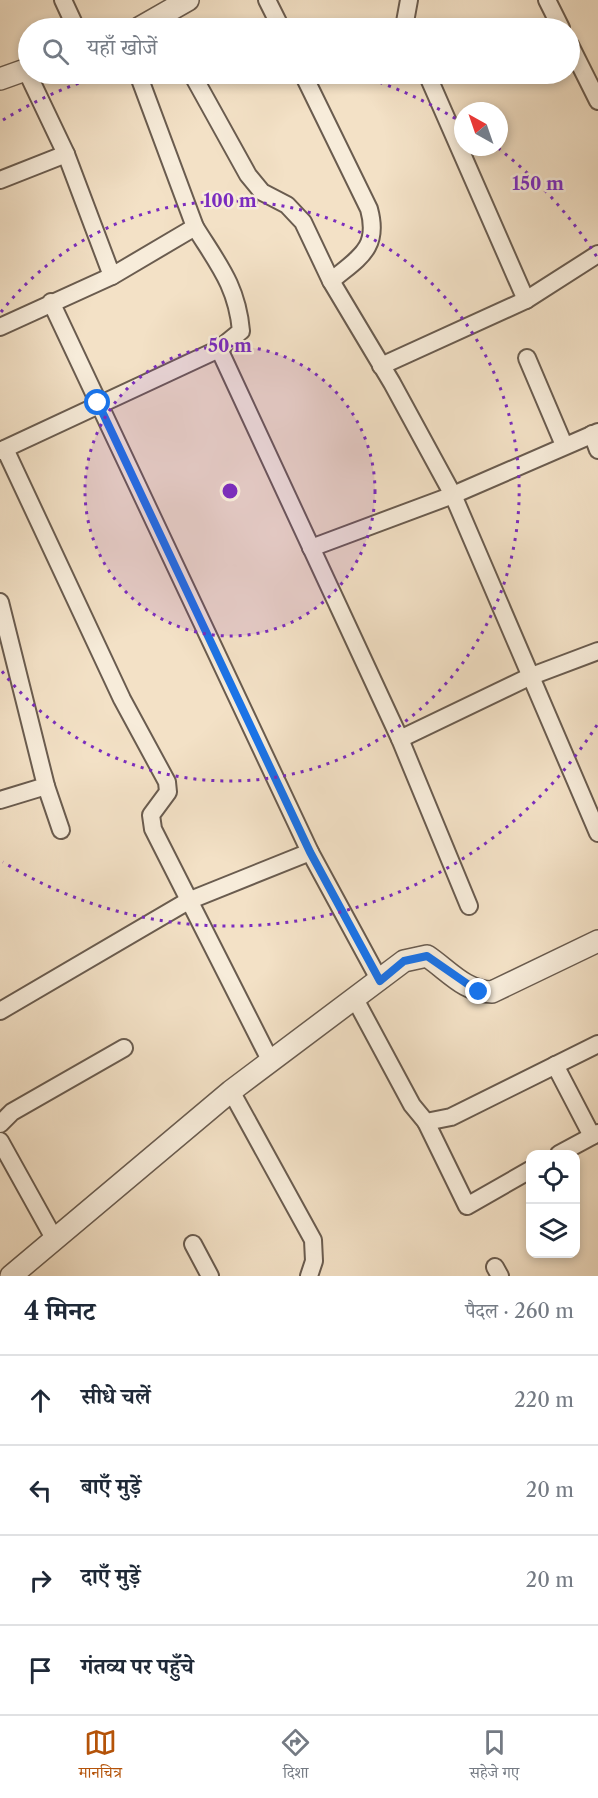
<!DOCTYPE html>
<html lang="hi">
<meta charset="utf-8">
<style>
:root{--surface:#fff;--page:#f6f6f7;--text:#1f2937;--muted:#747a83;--line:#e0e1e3;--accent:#b45309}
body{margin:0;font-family:"Libre Caslon Text","Noto Serif Devanagari",serif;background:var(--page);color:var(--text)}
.controls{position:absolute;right:18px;bottom:18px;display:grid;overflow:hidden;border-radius:12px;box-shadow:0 3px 9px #0003}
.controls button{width:54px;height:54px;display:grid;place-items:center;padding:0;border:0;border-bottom:2px solid var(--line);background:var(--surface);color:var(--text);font:30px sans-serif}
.compass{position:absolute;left:454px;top:102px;width:54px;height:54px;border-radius:50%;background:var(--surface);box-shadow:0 3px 9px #0003;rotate:320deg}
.stop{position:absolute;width:18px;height:18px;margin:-14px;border:4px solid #1a73e8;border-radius:50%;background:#fff}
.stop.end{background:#1a73e8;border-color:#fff;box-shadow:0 2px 6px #0008}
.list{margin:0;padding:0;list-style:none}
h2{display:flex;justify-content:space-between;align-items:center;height:78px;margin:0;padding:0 24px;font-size:26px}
h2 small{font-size:20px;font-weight:400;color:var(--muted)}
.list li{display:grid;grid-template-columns:39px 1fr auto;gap:18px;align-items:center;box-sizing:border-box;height:90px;padding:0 24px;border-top:2px solid var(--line)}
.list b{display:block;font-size:22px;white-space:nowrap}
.list em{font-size:20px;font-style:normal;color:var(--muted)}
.icon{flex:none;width:33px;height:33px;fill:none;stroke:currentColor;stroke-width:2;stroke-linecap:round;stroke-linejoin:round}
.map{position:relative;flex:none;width:598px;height:1276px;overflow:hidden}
.search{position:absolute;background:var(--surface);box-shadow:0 3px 9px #0003;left:18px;right:18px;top:18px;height:66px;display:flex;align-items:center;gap:15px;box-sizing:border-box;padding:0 21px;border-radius:33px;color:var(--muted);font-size:22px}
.sheet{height:438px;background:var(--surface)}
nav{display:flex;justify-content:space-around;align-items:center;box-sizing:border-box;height:84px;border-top:2px solid var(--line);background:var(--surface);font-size:16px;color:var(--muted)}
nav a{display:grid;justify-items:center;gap:3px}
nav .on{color:var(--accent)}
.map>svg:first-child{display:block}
</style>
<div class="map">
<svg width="598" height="1276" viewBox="0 0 598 1276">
<rect width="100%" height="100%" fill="#f3e1c6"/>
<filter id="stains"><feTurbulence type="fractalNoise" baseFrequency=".00333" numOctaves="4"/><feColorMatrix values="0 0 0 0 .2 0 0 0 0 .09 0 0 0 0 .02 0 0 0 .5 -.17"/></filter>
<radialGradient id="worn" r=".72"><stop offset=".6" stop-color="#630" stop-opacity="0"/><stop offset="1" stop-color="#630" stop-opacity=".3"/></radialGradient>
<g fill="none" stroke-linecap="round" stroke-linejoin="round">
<defs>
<g id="minor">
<path d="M63 0 76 28"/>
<path d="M267 0 281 28"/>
<path d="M547 0 561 28"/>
<path d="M161 18 167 28"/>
<path d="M408 28 405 22 409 0"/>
<path d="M570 45 598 101"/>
<path d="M26 70 66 154 112 276"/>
<path d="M192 74 248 175 262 192 287 205 303 222 331 281 392 383 453 495 598 833"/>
<path d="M303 74 369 209C380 249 358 258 331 281"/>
<path d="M427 74 526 300"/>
<path d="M0 180 66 154"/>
<path d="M51 302 310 852 380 981"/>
<path d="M0 327 112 276 195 227 138 74"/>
<path d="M219 349 400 739 469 906"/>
<path d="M527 358 564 445"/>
<path d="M381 366 526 300 598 254"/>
<path d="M592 434 598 450"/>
<path d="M5 449 122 699 167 782 168 792 151 815 153 829 270 1060"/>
<path d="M0 451 219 349 241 331C237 286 218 264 195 227"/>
<path d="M311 548 453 495 598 432"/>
<path d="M0 602 46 786 0 800"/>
<path d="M400 739 529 677 598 651"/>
<path d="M46 786 61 830"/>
<path d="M355 999 412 1105 426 1122 451 1117 598 1044"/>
<path d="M0 1011 188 901 310 852"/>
<path d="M555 1065 592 1136"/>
<path d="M231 1091 313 1240 314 1261 309 1276"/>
<path d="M426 1122 467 1206 530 1170"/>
<path d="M0 1124 12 1112 124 1048"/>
<path d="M0 1141 55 1240"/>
<path d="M559 1154 598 1133"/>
<path d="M193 1244 210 1276"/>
<path d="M495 1267 500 1276"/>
</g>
<g id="tertiary">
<path d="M139 28 188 0"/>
<path d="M0 79 28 69"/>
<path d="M11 1276 231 1091 404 961 427 956C448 970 465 992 492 992L598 941"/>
</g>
</defs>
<use href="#minor" stroke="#6a5c4f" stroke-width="20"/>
<use href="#tertiary" stroke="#6a5c4f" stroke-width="24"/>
<use href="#minor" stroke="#f7ecda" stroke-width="16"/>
<use href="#tertiary" stroke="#f7ecda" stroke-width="21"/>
</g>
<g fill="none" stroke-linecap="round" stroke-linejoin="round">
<path stroke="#1a73e8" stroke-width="8" d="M98 403 310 852 380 981 404 961 427 956 479 992"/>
</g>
<circle cx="230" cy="491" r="145" fill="#7b2cbf" fill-opacity=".12"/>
<g fill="none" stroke="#7b2cbf" stroke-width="3" stroke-dasharray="3 6">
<circle cx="230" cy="491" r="145"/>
<path d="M1 312A290 290 0 1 1 1 670"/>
<path d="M597 725A435 435 0 0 1 3 862M3 120A435 435 0 0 1 106 74M354 74A435 435 0 0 1 461 122M498 148A435 435 0 0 1 597 257"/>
</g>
<circle cx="230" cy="491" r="9" fill="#7b2cbf" stroke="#f7ecda" stroke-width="3"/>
<g font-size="18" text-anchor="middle" font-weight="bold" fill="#7b2cbf" stroke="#f7ecda" stroke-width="5" stroke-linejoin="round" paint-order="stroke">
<text x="538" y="190">150 m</text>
<text x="230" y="207">100 m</text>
<text x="230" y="352">50 m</text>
</g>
<rect width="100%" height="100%" filter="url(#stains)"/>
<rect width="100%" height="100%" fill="url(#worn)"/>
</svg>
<div class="controls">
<button><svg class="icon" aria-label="locate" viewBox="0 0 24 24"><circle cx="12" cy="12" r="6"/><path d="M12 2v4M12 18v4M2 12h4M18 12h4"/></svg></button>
<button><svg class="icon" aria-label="layers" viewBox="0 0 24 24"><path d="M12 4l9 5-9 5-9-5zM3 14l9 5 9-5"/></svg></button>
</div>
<svg class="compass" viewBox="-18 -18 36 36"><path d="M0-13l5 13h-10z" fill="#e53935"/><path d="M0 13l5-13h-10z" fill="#747a83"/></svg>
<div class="stop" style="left:98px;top:403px"></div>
<div class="stop end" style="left:479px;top:992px"></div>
<div class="search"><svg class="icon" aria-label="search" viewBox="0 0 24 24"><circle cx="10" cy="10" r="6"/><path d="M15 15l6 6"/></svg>यहाँ खोजें</div>
</div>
<section class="sheet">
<h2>4 मिनट<small>पैदल · 260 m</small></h2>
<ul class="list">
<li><svg class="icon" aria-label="ahead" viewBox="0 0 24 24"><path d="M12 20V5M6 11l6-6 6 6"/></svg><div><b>सीधे चलें</b></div><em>220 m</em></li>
<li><svg class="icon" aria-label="left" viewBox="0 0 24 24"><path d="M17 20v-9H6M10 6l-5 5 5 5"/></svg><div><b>बाएँ मुड़ें</b></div><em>20 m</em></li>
<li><svg class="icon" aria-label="right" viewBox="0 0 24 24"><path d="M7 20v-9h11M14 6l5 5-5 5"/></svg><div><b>दाएँ मुड़ें</b></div><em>20 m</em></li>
<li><svg class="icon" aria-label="arrive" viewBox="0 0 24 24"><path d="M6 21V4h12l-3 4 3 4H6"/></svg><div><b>गंतव्य पर पहुँचे</b></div></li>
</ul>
</section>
<nav>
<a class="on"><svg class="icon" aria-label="map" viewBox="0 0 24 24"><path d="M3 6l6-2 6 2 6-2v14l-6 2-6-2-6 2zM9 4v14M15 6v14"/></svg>मानचित्र</a>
<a><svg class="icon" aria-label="directions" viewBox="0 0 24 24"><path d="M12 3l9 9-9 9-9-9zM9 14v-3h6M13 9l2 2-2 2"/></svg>दिशा</a>
<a><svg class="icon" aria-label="saved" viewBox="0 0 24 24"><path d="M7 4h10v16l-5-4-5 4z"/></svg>सहेजे गए</a>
</nav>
